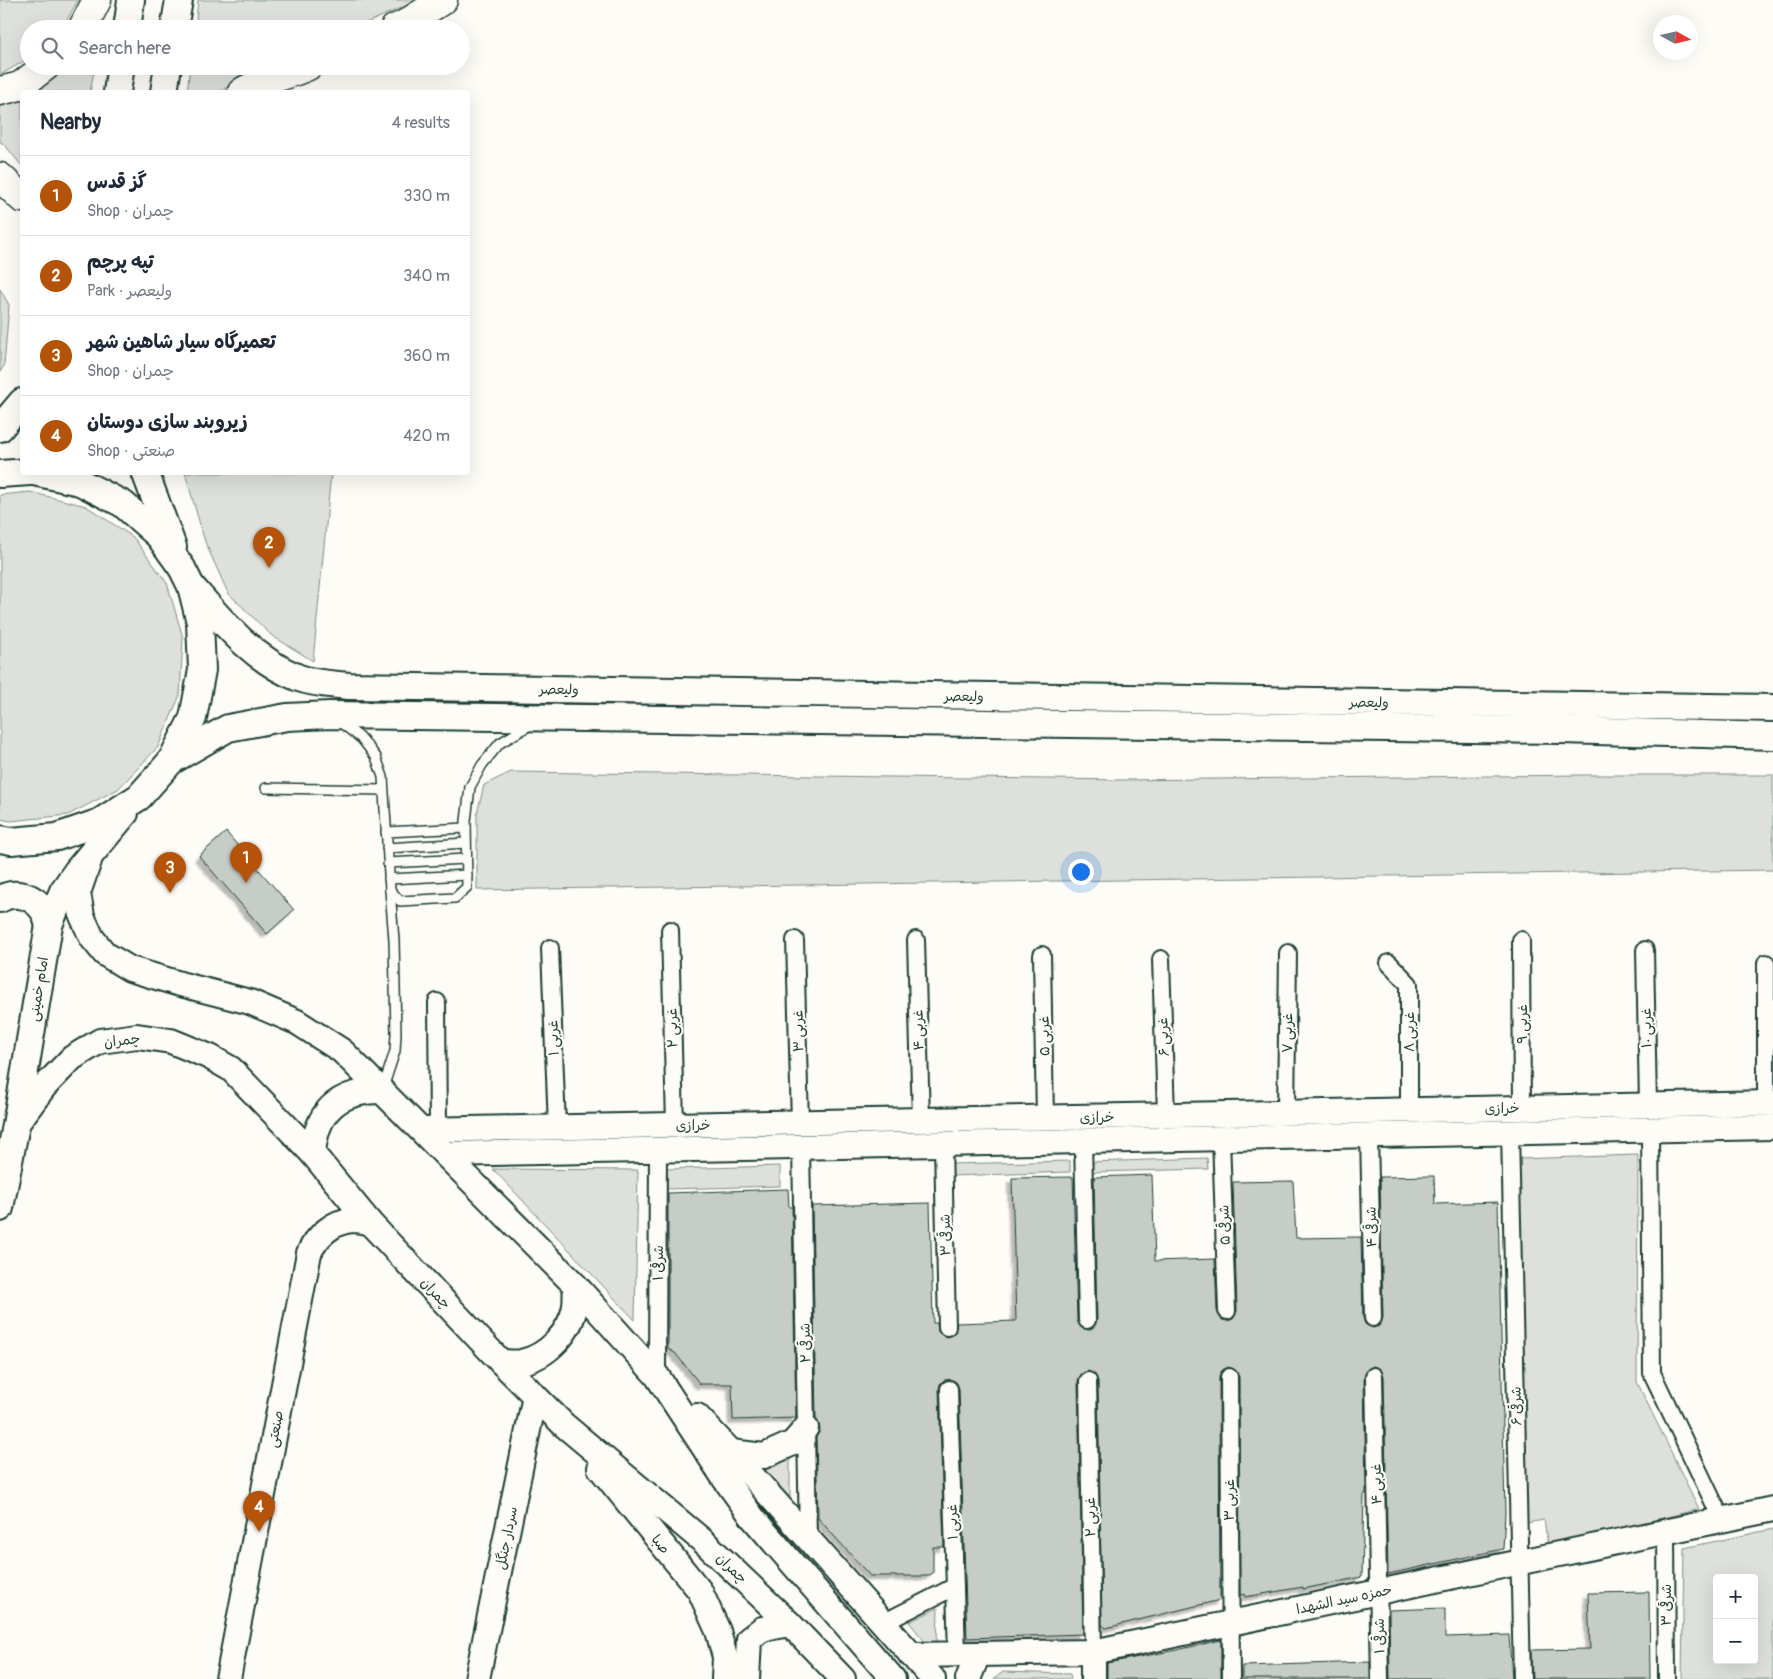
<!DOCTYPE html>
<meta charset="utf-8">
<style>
:root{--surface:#fff;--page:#f6f6f7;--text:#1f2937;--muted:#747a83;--line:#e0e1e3;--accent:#b45309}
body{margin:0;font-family:Pangolin,"Playpen Sans Arabic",sans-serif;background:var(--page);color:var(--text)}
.controls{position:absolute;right:15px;bottom:15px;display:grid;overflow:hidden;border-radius:5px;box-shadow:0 5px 20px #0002}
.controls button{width:45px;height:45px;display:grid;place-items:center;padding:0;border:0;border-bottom:1px solid var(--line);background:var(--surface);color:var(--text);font:25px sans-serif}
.compass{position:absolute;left:1653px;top:15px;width:45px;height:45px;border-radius:50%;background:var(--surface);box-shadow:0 5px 20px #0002;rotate:98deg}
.you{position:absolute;left:1080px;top:871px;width:18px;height:18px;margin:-12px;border:4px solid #fff;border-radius:50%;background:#1a73e8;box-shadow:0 0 0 8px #1a73e833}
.badge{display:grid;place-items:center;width:32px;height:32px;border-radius:50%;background:var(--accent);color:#fff;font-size:16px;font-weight:700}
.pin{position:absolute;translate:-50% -41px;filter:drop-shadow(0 1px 2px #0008)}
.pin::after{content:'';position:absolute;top:26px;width:18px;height:15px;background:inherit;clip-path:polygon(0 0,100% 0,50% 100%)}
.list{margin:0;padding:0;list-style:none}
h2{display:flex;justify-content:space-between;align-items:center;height:65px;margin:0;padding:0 20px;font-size:21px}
h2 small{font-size:16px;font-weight:400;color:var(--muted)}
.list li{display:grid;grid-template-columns:32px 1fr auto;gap:15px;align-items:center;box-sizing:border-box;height:80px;padding:0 20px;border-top:1px solid var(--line)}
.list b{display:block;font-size:19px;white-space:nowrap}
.list p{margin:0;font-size:16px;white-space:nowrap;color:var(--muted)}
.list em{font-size:16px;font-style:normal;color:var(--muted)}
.icon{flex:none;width:28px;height:28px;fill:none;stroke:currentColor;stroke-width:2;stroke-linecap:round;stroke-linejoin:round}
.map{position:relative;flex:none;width:1773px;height:1679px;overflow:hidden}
.search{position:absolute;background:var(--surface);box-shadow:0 5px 20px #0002;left:20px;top:20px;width:450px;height:55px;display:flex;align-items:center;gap:12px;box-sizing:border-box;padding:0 18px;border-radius:28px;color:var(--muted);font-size:19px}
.panel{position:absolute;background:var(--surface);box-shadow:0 5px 20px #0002;left:20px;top:90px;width:450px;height:385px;border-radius:5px}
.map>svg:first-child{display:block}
</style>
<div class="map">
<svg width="1773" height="1679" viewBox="0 0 1773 1679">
<defs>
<filter id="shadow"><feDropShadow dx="-4.5" dy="4.5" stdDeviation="1" flood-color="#0004"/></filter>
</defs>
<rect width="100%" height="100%" fill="#fdfcf7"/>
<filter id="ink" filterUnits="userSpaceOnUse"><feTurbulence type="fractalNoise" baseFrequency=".02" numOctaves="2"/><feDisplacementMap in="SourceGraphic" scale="10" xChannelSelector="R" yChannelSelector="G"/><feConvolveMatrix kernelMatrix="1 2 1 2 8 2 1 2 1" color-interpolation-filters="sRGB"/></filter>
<g filter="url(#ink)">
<g fill="#dde0db" stroke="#7e8e88" fill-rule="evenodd">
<path d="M0 0H78L62 29H29V58L2 74H0Z"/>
<path d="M198 0H419L353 29H195Z"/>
<path d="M60 66H95L90 92H37Z"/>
<path d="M190 66H268L244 77 219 92H187Z"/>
<path d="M22 98V166L4 144 0 142V107Z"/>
<path d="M0 289 9 305 4 366 0 372Z"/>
<path d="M185 473H331L313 661 271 635 228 593 205 542Z"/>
<path d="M30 492 86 506 133 537 167 583 183 638 180 695 158 747 118 789 68 815 11 821 0 819V495Z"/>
<path d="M511 772 1123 780 1584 775H1773V870L477 890V814L484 785Z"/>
<path d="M1638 1155 1637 1382 1699 1509 1548 1547 1544 1520 1526 1523 1517 1159Z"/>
<path d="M1207 1158 1208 1169 1092 1172 1091 1162Z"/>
<path d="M1070 1161V1172L951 1176 950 1164Z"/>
<path d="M780 1166V1186L667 1189V1169Z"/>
<path d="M493 1169 638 1170 635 1320Z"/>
<path d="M790 1453V1500L756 1468Z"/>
<path d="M1773 1529V1679H1682L1684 1548ZM1717 1578H1754V1660H1717Z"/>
<path d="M938 1608 937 1642 926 1643 909 1622Z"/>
<path d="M1003 1672 1070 1674 1071 1679H994Z"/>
</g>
<g fill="#c6cdc7" stroke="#1f3d34" filter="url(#shadow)">
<path d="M226 832 294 910 267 934 199 856Z"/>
<path d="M1152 1175 1155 1261 1215 1259 1217 1312 1222 1320 1227 1321 1233 1319 1237 1311 1233 1182 1293 1181 1296 1238 1361 1237 1363 1318 1365 1324 1373 1328 1379 1326 1383 1318 1380 1177 1434 1176 1435 1204 1498 1202 1505 1513 1503 1549 1388 1574 1384 1376 1379 1368 1373 1366 1366 1371 1364 1376 1366 1494H1364L1362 1577 1303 1589V1587L1245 1597V1594L1240 1595 1239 1377 1234 1369 1228 1367 1221 1372 1219 1377 1220 1600 1106 1628 1102 1625 1098 1381 1093 1373 1087 1371 1080 1376 1078 1381 1083 1634 967 1638 959 1389 957 1383 953 1380H944L940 1384 939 1389 944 1547H933V1573L928 1576H870L818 1518 816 1437 820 1430 819 1424 816 1419 812 1206 930 1203 933 1323H937L938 1332 942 1335 948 1337 955 1332 957 1323 1016 1321 1012 1178 1073 1177 1077 1320 1082 1328 1088 1330 1095 1325 1097 1320 1094 1177Z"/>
<path d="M788 1189 789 1207H792L796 1418 733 1420 732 1384H700L675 1353 668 1349V1193Z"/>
<path d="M1649 1592 1650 1679H1532L1531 1650 1590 1649 1588 1593Z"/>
<path d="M1445 1608V1637L1509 1635 1512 1679H1390L1389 1610Z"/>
<path d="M1221 1640V1679H1107V1663L1177 1650Z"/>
<path d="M1370 1662V1679H1242V1666Z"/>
</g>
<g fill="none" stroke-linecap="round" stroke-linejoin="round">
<defs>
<g id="lane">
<path d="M340 722 362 739 376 757 383 777 390 890 400 901 455 898 467 887 466 821 470 787 482 765 500 743 530 725"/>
<path d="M266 788 383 790"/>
<path d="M386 832 466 828"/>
<path d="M387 848 466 843"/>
<path d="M388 863 466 859"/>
<path d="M389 879 467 875"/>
<path d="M383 1088 395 1051 396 1034 394 940 390 890"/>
</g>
<g id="street">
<path d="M670 930 675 1125"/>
<path d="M795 940 800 1123"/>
<path d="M916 940 921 1120"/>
<path d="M1521 940 1522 1108"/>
<path d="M550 948 557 1127"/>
<path d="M1645 950 1648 1105"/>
<path d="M1042 955 1045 1118"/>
<path d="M1161 959 1166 1115"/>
<path d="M1389 963 1409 984V1110"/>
<path d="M437 1002 438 1130"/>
<path d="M1766 1103V963"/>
<path d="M1286 1113 1288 953"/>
<path d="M1650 1130 1652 1373 1722 1520"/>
<path d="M1510 1132 1522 1679"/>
<path d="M1369 1135 1373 1318"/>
<path d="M1221 1138 1227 1311"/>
<path d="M1083 1141 1087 1320"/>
<path d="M943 1144 947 1327"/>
<path d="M801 1147 808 1539"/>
<path d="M657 1376 658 1150"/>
<path d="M1374 1376 1380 1679"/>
<path d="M1229 1377 1231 1679"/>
<path d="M1088 1381 1093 1652"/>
<path d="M949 1389 957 1654"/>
<path d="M1666 1532 1667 1679"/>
<path d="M883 1623 954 1587"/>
</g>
<g id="secondary">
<path d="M89 861 78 893 82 916 92 938 105 954 130 969 180 984 250 1002 297 1022 342 1051 576 1286 657 1376 724 1478 753 1518 893 1679"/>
<path d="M16 1125 44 1087 72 1058 100 1041 137 1036 171 1041 210 1057 231 1069 313 1154 369 1222 501 1362 564 1425 704 1542 790 1624 843 1679"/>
<path d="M422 1130 1773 1103"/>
<path d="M313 1154C316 1111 338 1091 381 1091"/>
<path d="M445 1154 1773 1127"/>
<path d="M501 1362C508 1362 515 1363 521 1362 547 1357 571 1332 575 1306 576 1299 575 1292 576 1286"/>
<path d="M697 1416 731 1452 933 1679"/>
<path d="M731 1452 764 1456 793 1443 806 1428"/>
<path d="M600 1468 700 1591 718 1631 725 1657 724 1679"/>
<path d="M1093 1652V1679"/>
<path d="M911 1655 1093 1652 1773 1509"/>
<path d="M228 1679 309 1253C317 1236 333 1221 353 1220 358 1220 364 1222 369 1222"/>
<path d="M477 1679 535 1396"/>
<path d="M747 1679 749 1639 762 1629 790 1624"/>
<path d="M968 1679 978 1654"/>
</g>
<g id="primary">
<path d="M127 29 131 0"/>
<path d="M174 29 179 0"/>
<path d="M117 92 121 66"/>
<path d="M164 92 168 66"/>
<path d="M0 428 22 402"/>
<path d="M145 472 173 547"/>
<path d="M0 474 30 472"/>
<path d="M191 586C222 621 254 661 299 678 315 684 333 684 349 686L1773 708"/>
<path d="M171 761 228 728 287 717 330 715 1561 730 1773 736"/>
<path d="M0 839 11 841 57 837 100 822 139 797 171 761 193 718 202 670 200 622 191 586 182 568 159 536 123 504 80 482 34 472"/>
<path d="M0 899C15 890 34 896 43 910 46 914 47 920 49 925"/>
<path d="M0 1208 16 1125 49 925 63 891 77 871 125 813"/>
</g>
<g id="highway">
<path d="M82 29 97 0"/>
<path d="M394 29 405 24 443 0"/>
<path d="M0 91 20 86 46 66"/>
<path d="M242 92C261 80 287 76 308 66"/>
<path d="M0 177 22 198"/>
</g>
</defs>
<use href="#lane" stroke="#1f3d34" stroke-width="12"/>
<use href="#street" stroke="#1f3d34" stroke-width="20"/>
<use href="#secondary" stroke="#1f3d34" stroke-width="28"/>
<use href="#primary" stroke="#1f3d34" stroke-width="30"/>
<use href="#highway" stroke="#1f3d34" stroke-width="31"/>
<use href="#lane" stroke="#fdfcf7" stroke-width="9"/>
<use href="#street" stroke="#fdfcf7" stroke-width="16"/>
<use href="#secondary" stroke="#fdfcf7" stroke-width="24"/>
<use href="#primary" stroke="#fdfcf7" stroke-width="26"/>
<use href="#highway" stroke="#fdfcf7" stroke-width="28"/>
</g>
</g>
<g text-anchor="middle" stroke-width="4.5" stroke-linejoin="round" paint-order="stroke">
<g font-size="14" fill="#1f3d34" stroke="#fdfcf7">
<text transform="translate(559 689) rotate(1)" y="5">ولیعصر</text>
<text transform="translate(964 696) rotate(1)" y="5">ولیعصر</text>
<text transform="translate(1369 702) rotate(1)" y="5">ولیعصر</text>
<text transform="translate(38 989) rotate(-81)" y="5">امام خمینی</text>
<text transform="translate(1522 1024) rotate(-90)" y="5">۹ غربی</text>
<text transform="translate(672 1028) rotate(-91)" y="5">۲ غربی</text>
<text transform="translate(1646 1028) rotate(-91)" y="5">۱۰ غربی</text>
<text transform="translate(918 1030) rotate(-91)" y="5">۴ غربی</text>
<text transform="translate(798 1031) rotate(-91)" y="5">۳ غربی</text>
<text transform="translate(1409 1032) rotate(-90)" y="5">۸ غربی</text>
<text transform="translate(1287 1033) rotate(-89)" y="5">۷ غربی</text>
<text transform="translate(1044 1036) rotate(-91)" y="5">۵ غربی</text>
<text transform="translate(1163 1037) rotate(-92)" y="5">۶ غربی</text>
<text transform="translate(553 1038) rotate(-92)" y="5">۱ غربی</text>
<text transform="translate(122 1040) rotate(-7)" y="5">چمران</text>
<text transform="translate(1502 1108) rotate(-1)" y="5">خرازی</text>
<text transform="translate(1097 1117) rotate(-1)" y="5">خرازی</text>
<text transform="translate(693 1125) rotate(-1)" y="5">خرازی</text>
<text transform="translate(1224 1225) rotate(-92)" y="5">۵ شرقی</text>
<text transform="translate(1371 1227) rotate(-91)" y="5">۴ شرقی</text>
<text transform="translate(945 1235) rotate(-91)" y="5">۳ شرقی</text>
<text transform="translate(658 1263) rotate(-90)" y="5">۱ شرقی</text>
<text transform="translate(436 1293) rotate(47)" y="5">چمران</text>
<text transform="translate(805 1343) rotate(-91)" y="5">۲ شرقی</text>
<text transform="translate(1516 1406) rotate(-91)" y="5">۶ شرقی</text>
<text transform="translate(275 1429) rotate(-80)" y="5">صنعتی</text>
<text transform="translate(1376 1484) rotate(-91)" y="5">۴ غربی</text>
<text transform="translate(1229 1500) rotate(-90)" y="5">۳ غربی</text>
<text transform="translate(1090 1517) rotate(-91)" y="5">۲ غربی</text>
<text transform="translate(952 1522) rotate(-92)" y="5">۱ غربی</text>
<text transform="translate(506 1538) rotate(-79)" y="5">سردار جنگل</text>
<text transform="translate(661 1544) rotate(51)" y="5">صبا</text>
<text transform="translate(732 1568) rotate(44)" y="5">چمران</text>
<text transform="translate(1344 1599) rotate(-12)" y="5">حمزه سید الشهدا</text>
<text transform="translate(1666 1605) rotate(-90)" y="5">۳ شرقی</text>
<text transform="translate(1379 1636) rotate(-91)" y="5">۱ شرقی</text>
</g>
</g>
</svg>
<div class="controls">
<button>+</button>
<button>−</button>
</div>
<svg class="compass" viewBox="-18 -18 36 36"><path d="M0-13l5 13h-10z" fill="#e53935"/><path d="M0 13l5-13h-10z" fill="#747a83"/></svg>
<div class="you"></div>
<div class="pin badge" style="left:246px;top:883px">1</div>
<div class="pin badge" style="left:269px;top:568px">2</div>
<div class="pin badge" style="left:170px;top:893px">3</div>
<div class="pin badge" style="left:259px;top:1532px">4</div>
<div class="search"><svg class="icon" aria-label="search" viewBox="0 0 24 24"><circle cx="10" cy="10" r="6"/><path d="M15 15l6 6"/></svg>Search here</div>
<section class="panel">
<h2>Nearby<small>4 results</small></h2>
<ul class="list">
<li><span class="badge">1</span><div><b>گز قدس</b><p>Shop · چمران</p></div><em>330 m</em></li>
<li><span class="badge">2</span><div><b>تپه پرچم</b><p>Park · ولیعصر</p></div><em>340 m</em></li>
<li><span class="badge">3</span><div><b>تعمیرگاه سیار شاهین شهر</b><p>Shop · چمران</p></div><em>360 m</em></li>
<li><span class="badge">4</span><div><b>زیروبند سازی دوستان</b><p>Shop · صنعتی</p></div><em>420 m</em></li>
</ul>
</section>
</div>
